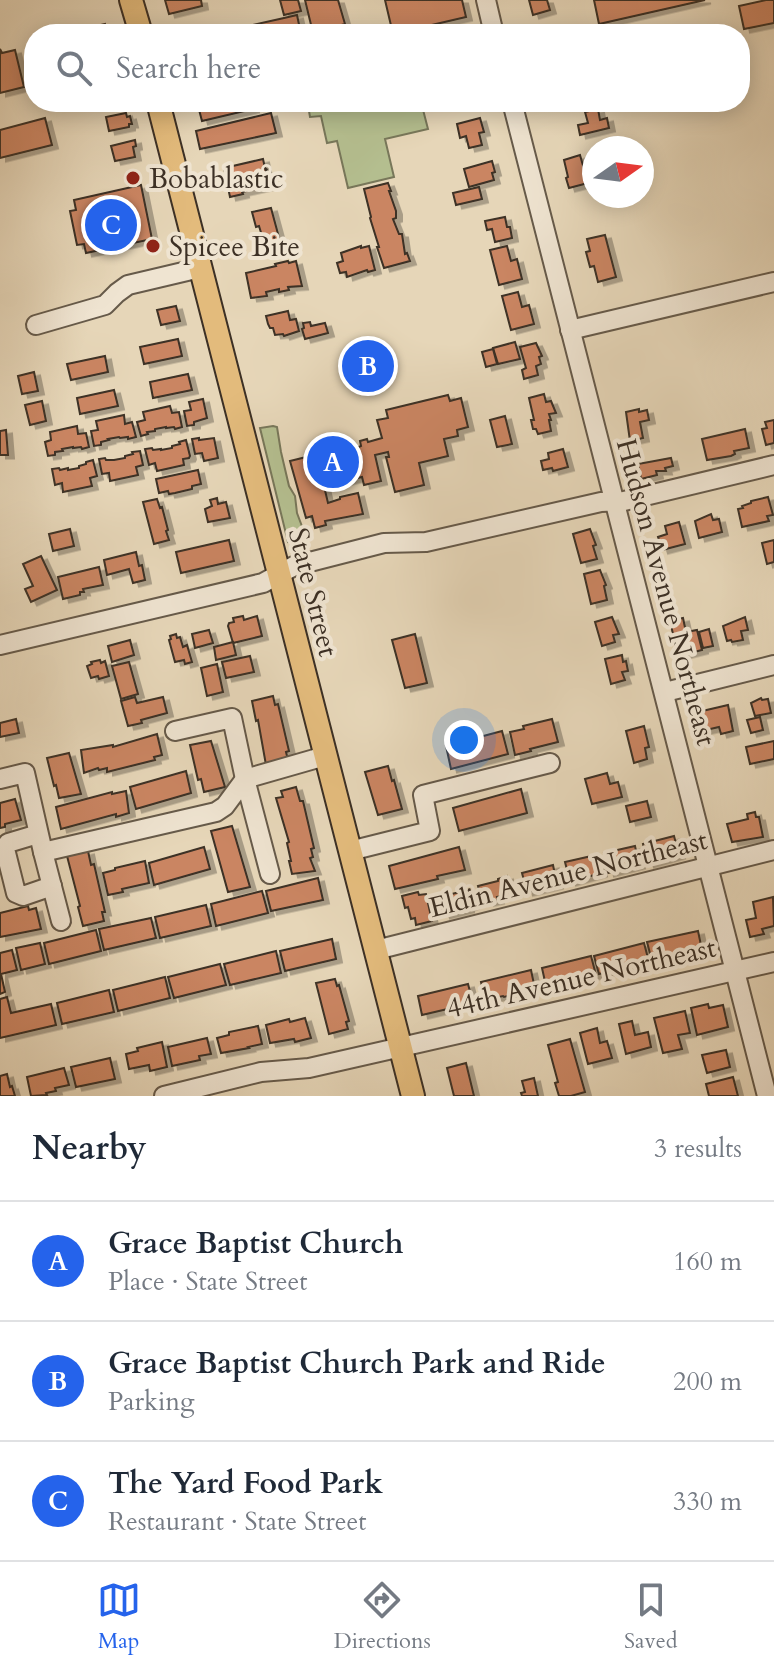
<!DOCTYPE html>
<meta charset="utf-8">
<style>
:root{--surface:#fff;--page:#f2f2f3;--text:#1f2937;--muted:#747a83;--line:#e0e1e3;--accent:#2563eb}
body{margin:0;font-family:Cardo,serif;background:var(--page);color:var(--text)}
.compass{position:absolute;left:582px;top:136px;width:72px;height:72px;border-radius:50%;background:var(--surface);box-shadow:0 4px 20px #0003;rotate:76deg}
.you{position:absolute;left:464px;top:740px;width:28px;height:28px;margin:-20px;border:6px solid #fff;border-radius:50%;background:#1a73e8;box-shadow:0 0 0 12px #1a73e833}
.badge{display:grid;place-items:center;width:52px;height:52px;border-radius:50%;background:var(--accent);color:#fff;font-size:26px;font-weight:700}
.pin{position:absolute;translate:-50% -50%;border:4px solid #fff;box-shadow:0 2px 8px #0006}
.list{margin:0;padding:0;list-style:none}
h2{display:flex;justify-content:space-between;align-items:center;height:104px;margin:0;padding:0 32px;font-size:34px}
h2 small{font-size:26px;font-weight:400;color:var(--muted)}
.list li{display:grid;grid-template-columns:52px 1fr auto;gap:24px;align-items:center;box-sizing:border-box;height:120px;padding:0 32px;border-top:2px solid var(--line)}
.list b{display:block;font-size:30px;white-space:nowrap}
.list p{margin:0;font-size:26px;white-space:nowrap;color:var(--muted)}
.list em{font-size:26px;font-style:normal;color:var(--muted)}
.icon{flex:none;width:44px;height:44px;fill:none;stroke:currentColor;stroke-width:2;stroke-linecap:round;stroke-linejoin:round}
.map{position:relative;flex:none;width:774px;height:1096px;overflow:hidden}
.search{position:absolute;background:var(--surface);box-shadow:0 4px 20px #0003;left:24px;right:24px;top:24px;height:88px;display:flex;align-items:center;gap:20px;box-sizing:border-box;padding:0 28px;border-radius:32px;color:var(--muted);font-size:30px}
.sheet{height:464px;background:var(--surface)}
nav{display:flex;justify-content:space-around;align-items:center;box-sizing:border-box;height:112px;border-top:2px solid var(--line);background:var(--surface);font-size:22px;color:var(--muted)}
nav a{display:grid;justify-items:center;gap:4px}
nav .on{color:var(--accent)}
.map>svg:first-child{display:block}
</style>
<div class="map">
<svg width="774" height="1096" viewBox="0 0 774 1096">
<defs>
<filter id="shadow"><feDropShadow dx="6" dy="3.5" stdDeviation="0" flood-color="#0004"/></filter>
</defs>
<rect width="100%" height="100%" fill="#e6d6b8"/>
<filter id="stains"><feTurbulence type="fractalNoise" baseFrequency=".0025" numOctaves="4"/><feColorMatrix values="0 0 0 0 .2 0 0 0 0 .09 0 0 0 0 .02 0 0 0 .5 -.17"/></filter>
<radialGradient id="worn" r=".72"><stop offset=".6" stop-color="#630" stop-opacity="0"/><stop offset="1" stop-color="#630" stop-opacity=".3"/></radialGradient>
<g fill="#b4be8f" stroke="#78775a" stroke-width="2">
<path d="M320 102H421L428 129 385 139 394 177 348 188 337 141 327 143 321 116 310 117 308 105Z"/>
<path d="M273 426 277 427 281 452 289 486 295 496 297 513 306 537 288 542 260 428Z"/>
</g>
<g fill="#ca8562" stroke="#3c3025" stroke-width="2" filter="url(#shadow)">
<path d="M165 0H201L202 6 169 14Z"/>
<path d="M280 0H298L301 11 284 15Z"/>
<path d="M305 0H338L345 24 313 33Z"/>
<path d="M385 0H462L466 17 393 34Z"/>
<path d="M529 0H547L550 10 533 15Z"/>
<path d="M594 0H705L599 24Z"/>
<path d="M766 0H774V23L744 29 739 6Z"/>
<path d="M297 15 301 34H212L284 18Z"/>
<path d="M105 24 107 34H61L92 27Z"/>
<path d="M0 49 2 53 15 50 24 87 0 93Z"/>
<path d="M197 102H252L253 109 202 121Z"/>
<path d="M598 109 600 120 607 118 609 128 580 135 578 125 588 123 585 112Z"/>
<path d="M126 113 127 117 130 116 132 124H129V127L109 131 106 117Z"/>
<path d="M271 113 276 133 200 149 196 131Z"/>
<path d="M45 118 52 145 0 158V130Z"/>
<path d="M480 118 484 132 479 133 482 145 469 148 466 136 460 138 457 124Z"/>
<path d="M135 140 136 146 133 147 135 157 115 161 111 146Z"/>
<path d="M580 155 588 183 569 188 566 178 568 177 564 160Z"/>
<path d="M263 159 269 186 242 192 243 194 230 197 224 168Z"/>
<path d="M492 161 495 172 492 173 494 180 469 187 464 169Z"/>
<path d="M388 183 391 191H389L396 211V218L393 219 399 234H402L405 254 407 253 410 261 384 268 377 247H379L370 218 371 217 364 189Z"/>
<path d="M141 185 152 239 86 253 84 244 77 245 70 211 76 210 74 200Z"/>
<path d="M479 187 482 199 456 205 453 193Z"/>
<path d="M271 208 281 245 266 249 259 226 256 227 252 212Z"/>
<path d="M505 217 507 227H510L512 238 495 242 492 229 487 230 485 221Z"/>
<path d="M605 235 616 277 598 282 594 266 590 267 586 252 590 251 587 239Z"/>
<path d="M361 246V248L369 246 375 270 368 272 367 270 347 277 346 272 340 273 337 263 343 261 341 253Z"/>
<path d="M507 246 511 261 517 259 522 279 499 285 490 250Z"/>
<path d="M288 261 289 263 296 261 302 286 288 287 289 290 279 292V289L266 292 267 296 251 298 246 273 276 266 275 264Z"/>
<path d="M518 292 522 307 529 305 534 324 511 330 502 296Z"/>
<path d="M176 306 180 321 161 325 157 310Z"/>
<path d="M288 311 290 320 296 319 299 331 284 336 283 334 275 335 273 328H270L268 324 266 316Z"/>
<path d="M310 322 311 326 325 323 328 333 305 339 302 329 304 328 303 323Z"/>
<path d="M178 339 182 356 144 364 140 347Z"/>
<path d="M515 342 520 359 498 364 493 348Z"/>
<path d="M536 343 542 356 539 357 541 364 536 366 538 375 524 379 522 370 526 368 520 347Z"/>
<path d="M493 349 497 364 486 367 482 352Z"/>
<path d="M105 356 108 372 71 380 67 364Z"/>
<path d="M34 372 38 391 22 394 18 376Z"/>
<path d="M188 374 192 390 153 398 150 382Z"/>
<path d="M114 390 118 406 80 414 77 398Z"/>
<path d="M544 394 546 402 551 401 556 413 549 414 551 420H549L551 431 538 434 536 429H533L531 420H534L529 398Z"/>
<path d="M448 395 450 401 461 398 468 427 457 430 458 436 444 439 448 456 419 463 424 485 395 492 386 457H389L388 452 375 455 381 481 364 485 362 477 324 486 328 503 340 499V497L358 493 363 514 325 521 326 525 315 528 312 516 306 518 290 461 355 445 357 448 361 446 360 441 367 439 368 442 382 438 377 420 388 418 386 410Z"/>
<path d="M203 399 207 418 194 422V425L187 426 184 411 191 410 189 402Z"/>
<path d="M42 401 46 421 30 425 25 405Z"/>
<path d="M170 406 172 413 179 412 182 427 175 429 174 427 166 428V427L155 429V431L147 432 148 434 141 436 137 422 145 420 143 412Z"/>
<path d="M639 409V412L647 410 649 420 640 422 643 438 630 441 626 412Z"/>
<path d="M124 415 125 424 132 422 136 437 128 439V437L120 438 119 437 108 439 109 440 101 442V445L94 446 91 431 98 430 96 421Z"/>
<path d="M505 416 512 444 497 447 490 420Z"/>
<path d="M774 420V443L766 445 762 429 767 428 765 422Z"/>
<path d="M77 426 78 434 86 433 89 447 82 449 81 447 73 448V447L62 449 63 451 55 452V455L48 456 45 442 51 440 50 432Z"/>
<path d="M745 429 749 448 734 451 735 454 731 456 707 460 702 439Z"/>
<path d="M6 430 8 455H0V431Z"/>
<path d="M199 438V440L214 438 218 458 204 461 202 453 195 454 192 439Z"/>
<path d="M186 440 190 456 189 458 183 459 184 465 157 471 155 463 149 465 145 449 152 448 153 450 161 449V450L172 448V446L180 444 179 442Z"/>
<path d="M563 449 568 467 553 471 552 468 543 470 541 461 549 459 548 453Z"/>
<path d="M140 451 143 465 136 467 138 475 110 481 109 473 102 474 99 459 105 458 106 460H114L125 458V456L133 454 132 452Z"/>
<path d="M671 458 673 466 665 468 666 471H656L657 475 641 479 638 464Z"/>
<path d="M93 460 97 476 90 478 92 486 63 492 62 483 55 485 52 469 59 468 60 470 68 468V470L79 468V466L86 464V462Z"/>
<path d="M198 470 201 484 192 486V489L175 493 169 494 168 491 159 493 156 479Z"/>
<path d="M768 497 773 515 767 516 769 521 742 527 738 509 743 508 742 506 751 503V501Z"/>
<path d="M217 498 218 504 226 502 230 518 208 522 205 509 212 506 210 500Z"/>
<path d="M157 499 160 508 162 507 168 530 166 531 169 540 154 544 143 502Z"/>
<path d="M711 514 713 520 719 519 722 532 699 538 695 521Z"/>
<path d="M679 522 685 544 662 550 658 537 667 534 665 526Z"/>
<path d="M70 529 74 546 53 551 49 534Z"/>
<path d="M590 529 596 545 593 546 597 559 581 563 573 534Z"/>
<path d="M229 540 234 561 181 573 176 552Z"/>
<path d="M774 540V562L767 564 762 543Z"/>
<path d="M136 552 139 566 142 565 145 580 133 583 129 569 107 575 104 560Z"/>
<path d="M41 556 57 590 31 602 25 589 33 586 23 564Z"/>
<path d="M99 567 103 585 83 589 84 592H80V595L63 599 58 577Z"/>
<path d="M600 570 606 585 604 586 607 600 591 604 584 574Z"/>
<path d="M243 616 244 620 257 616 262 636 233 643 228 626 229 623 234 622 233 618Z"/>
<path d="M612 617 619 634 613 635 615 642 602 646 595 622Z"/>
<path d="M745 617 748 630 741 631 743 640 732 642 731 640 727 641 723 626Z"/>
<path d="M683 618 686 632 697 630 702 650 678 656 670 621Z"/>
<path d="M709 629 713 646 703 648 699 632Z"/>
<path d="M209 630 213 643 195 648 192 634Z"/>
<path d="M176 634 177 638 180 637 183 647 187 645 192 662 185 664 184 660 175 662 169 640 171 639 170 636Z"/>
<path d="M415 634 427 683 405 688 392 640Z"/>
<path d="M130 640 134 655 112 662 108 646Z"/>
<path d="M233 642 236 655 216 660 214 647Z"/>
<path d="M622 655 623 662 626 661 628 671 622 672 625 680 611 684 605 659Z"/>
<path d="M250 656 254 672 226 678 222 662Z"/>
<path d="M100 660 101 663 105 661 109 676 99 679 98 676 91 678 87 666 92 664 91 662Z"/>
<path d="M129 662 138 694 121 699 112 666Z"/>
<path d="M217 664 223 692 207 696 201 668Z"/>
<path d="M273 696 275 705 278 704 289 751 286 752 288 760 266 765 258 720 256 721 252 701Z"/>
<path d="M135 697 137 703 163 697 167 713 141 720 142 723 128 726 121 701Z"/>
<path d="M761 698 762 700 768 699 771 713 755 716 751 703Z"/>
<path d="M728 705 733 731 721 734 719 727 706 730V728L704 729 698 712Z"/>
<path d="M760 717 763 730 751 733 747 720Z"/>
<path d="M16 719 19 733 0 737V723Z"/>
<path d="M552 719 558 742 530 749 531 751 515 755 510 732 524 729 523 726Z"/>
<path d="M644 726 649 747 645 748 647 759 634 763 626 731Z"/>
<path d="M502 731 508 754 451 769 446 746Z"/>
<path d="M157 734 162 755 154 757 155 760 107 772V768L99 770 98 768 84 773 81 750 113 745V747Z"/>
<path d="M211 741 225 787 204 792 201 779 198 780 190 745Z"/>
<path d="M774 741V759L750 764 746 747Z"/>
<path d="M69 753 81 794 59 798 56 785 54 786 47 758Z"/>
<path d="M388 766 392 781 394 780 402 809 378 815 365 772Z"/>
<path d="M186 771 191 793 136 809 130 787Z"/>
<path d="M607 773 610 784 618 782 622 797 592 804 585 779Z"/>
<path d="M296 787 300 801H303L314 848 311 849 313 857 310 858 315 871 292 874 289 861H291L287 843 289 842 276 798 283 797 281 791Z"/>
<path d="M521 789 527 813 459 831 453 808Z"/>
<path d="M126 791 129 813 116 817V814L61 829 56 807 112 792V794Z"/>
<path d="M15 799 21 820 5 824V827L0 828V803Z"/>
<path d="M647 801 651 817 630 822 626 806Z"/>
<path d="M755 812 756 817H759L763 837 732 842 727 824 748 819 747 814Z"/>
<path d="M232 826 250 887 228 892 211 831Z"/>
<path d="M674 836 679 855 648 864 643 844Z"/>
<path d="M635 846 639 865 608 873 604 853Z"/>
<path d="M204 847 210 869 154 885 149 863Z"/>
<path d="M459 847 465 870 437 876 438 879 395 889 389 866Z"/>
<path d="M88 851 91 865 94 864 105 912H102L104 921 83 926 78 907 80 906 67 856Z"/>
<path d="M596 855 601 873 570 882 565 862Z"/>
<path d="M145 861 149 883 122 889 123 892 108 895 103 873 115 870V868Z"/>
<path d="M553 865 557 885 527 892 522 873Z"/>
<path d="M507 876 511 892 501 893V896L497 897 498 900 488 902 487 900 482 901 478 886 498 881V879Z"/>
<path d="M318 878 323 900 271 911 266 891Z"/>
<path d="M262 891 268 913 216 926 211 904Z"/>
<path d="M464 891V892L470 891 473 905 468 907V909L444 915 439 897Z"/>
<path d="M418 892 419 895 426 894 432 921 416 925 415 918 411 919 408 907 405 908 402 896Z"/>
<path d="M773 897 774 926 762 929 764 934 750 937 746 920 756 918 753 902Z"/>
<path d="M206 905 211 926 160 938 155 917Z"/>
<path d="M28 906 29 910 36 908 41 929 0 937V913Z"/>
<path d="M151 918 156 938 104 950 99 929Z"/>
<path d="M96 930 101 951 49 964 44 943Z"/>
<path d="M698 931 702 950 652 961 647 942Z"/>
<path d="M332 939 336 959 285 971 280 951Z"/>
<path d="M40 943 45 964 21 970 16 948Z"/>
<path d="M644 943 649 962 599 974 594 956Z"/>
<path d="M12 950 17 970 1 974 5 992 0 994V953Z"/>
<path d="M276 951 281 973 230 985 224 964Z"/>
<path d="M591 956 596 975 546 986 542 968Z"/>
<path d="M220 964 226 985 174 998 168 977Z"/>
<path d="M531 970 535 989 504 997 503 996 485 1000 481 982Z"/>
<path d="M165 977 170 998 118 1011 113 990Z"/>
<path d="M335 979 337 986 339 985 349 1021 346 1022 348 1029 329 1034 316 983Z"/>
<path d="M468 984 473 1003 422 1015 418 996Z"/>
<path d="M109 990 114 1012 62 1024 57 1003Z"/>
<path d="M7 997 11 1013 51 1004 56 1025 0 1038V999Z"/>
<path d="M708 1004 709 1008 723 1005 728 1027 697 1035 691 1008Z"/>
<path d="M685 1011 690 1033 678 1035 682 1049 663 1053 654 1018Z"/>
<path d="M305 1018 311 1038 295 1042 294 1039 270 1043 266 1025 289 1019 290 1022Z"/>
<path d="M632 1021 635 1035 648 1032 651 1047 626 1054 619 1024Z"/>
<path d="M258 1026 262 1044 248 1047 249 1048 221 1053 217 1038 229 1035V1032Z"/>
<path d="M597 1028 600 1043 607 1041 612 1058 588 1064 580 1033Z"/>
<path d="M207 1038 211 1054 199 1056 200 1060 172 1066 168 1047Z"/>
<path d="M570 1039 585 1092 571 1096H559L555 1083 558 1082 548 1045Z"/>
<path d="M162 1042 167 1067 150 1071 149 1065 129 1069 126 1054 138 1051 137 1048Z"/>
<path d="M726 1050 730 1067 707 1073 702 1055Z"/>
<path d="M110 1058 115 1079 76 1087 71 1067Z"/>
<path d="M466 1063 474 1096H454L447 1068Z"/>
<path d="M64 1068 69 1085 55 1088 56 1091 46 1093 47 1095 31 1096 27 1077Z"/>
<path d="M7 1074 10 1087 12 1086 15 1096H0V1076Z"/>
<path d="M733 1077 738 1096H709L706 1084Z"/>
<path d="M534 1078 538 1096H522L521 1093 525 1092 522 1081Z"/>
</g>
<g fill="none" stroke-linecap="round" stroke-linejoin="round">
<defs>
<g id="minor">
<path d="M486 0 494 34"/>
<path d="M512 102 767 1096"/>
<path d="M36 325 105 305 117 293 128 285 200 268"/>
<path d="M570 330 774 282"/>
<path d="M0 645 263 583 294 566 384 543 426 542 601 502 624 501 774 465"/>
<path d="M665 692 774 665"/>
<path d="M175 731 232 718 245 779 270 874"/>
<path d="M0 779 25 773 43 852 216 812 225 806 245 779 325 756"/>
<path d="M38 834 8 843 5 849 16 893 23 896 52 886"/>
<path d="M350 851 430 831 423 795 550 763"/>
<path d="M43 852 61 921"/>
<path d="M376 950 774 850"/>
<path d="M164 1096 261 1072 309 1068 774 962"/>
</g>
<g id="major">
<path d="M131 0 141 34"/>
<path d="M158 102 413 1096"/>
</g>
</defs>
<use href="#minor" stroke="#665a4a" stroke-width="22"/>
<use href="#major" stroke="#3c3025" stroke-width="26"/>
<use href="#minor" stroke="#efe4d1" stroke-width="18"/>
<use href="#major" stroke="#e3bb7c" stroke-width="22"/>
</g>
<g fill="#8f2418" stroke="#efe4d1" stroke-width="3">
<circle cx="133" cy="178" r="8"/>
<circle cx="153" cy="246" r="8"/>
</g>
<g text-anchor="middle" stroke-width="8" stroke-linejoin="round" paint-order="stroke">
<g font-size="28" fill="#3c3025" stroke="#efe4d1" text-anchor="start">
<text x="149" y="188">Bobablastic</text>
<text x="169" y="256">Spicee Bite</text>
</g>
<g font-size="28" fill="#3c3025" stroke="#efe4d1">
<text transform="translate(314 592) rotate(76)" y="10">State Street</text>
<text transform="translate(667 592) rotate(75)" y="10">Hudson Avenue Northeast</text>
<text transform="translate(568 873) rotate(-14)" y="10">Eldin Avenue Northeast</text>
<text transform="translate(581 977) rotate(-13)" y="10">44th Avenue Northeast</text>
</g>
</g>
<rect width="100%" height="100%" filter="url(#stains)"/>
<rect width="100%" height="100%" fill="url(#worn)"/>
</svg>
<svg class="compass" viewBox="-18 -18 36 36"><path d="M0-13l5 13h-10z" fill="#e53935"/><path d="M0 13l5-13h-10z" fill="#747a83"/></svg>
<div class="you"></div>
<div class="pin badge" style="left:333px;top:462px">A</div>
<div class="pin badge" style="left:368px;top:366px">B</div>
<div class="pin badge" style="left:111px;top:225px">C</div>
<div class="search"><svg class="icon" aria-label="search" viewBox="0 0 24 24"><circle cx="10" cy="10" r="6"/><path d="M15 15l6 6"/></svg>Search here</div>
</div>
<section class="sheet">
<h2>Nearby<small>3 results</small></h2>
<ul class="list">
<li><span class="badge">A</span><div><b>Grace Baptist Church</b><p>Place · State Street</p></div><em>160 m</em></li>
<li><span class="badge">B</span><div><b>Grace Baptist Church Park and Ride</b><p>Parking</p></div><em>200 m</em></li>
<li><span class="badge">C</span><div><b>The Yard Food Park</b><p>Restaurant · State Street</p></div><em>330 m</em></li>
</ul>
</section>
<nav>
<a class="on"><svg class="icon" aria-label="map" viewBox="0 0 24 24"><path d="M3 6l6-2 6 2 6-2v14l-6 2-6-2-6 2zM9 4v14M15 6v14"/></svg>Map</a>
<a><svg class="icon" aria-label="directions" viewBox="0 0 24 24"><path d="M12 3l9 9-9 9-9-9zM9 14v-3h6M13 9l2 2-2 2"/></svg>Directions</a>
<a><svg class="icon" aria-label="saved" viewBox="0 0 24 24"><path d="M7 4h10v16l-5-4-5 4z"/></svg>Saved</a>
</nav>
